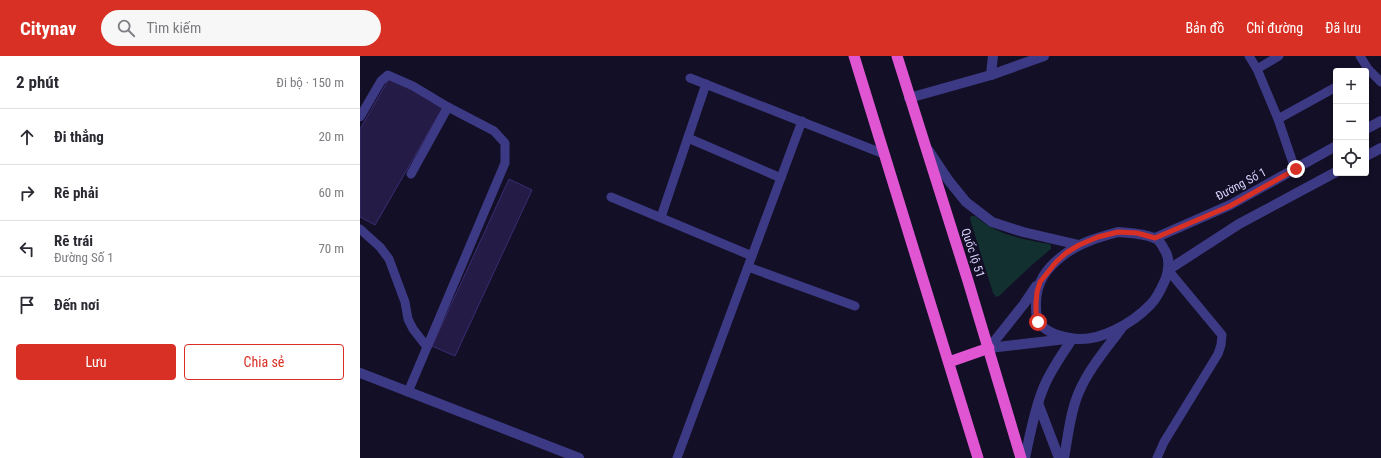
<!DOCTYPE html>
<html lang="vi">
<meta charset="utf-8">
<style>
:root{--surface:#fff;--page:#f7f7f7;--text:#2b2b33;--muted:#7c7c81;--line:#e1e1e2;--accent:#d93025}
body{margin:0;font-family:"Roboto Condensed",sans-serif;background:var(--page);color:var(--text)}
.controls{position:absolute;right:12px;top:12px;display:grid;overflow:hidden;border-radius:4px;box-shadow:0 2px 6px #0003}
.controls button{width:36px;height:36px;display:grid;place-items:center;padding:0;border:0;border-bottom:1px solid var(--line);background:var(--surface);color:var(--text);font:20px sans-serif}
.stop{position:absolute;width:12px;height:12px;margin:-9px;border:3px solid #d93025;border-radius:50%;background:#fff}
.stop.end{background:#d93025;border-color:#fff;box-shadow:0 1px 4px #0008}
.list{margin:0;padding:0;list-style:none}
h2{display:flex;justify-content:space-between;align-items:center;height:52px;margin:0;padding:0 16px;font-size:17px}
h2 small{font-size:13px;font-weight:400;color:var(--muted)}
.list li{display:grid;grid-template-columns:26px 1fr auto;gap:12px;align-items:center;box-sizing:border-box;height:56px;padding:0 16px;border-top:1px solid var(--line)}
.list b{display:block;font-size:15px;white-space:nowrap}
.list p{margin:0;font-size:13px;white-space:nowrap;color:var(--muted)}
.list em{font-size:13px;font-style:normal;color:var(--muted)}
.actions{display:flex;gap:8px;padding:12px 16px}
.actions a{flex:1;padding:9px 0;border:1px solid var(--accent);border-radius:4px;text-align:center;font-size:14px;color:var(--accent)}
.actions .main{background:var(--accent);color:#fff}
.icon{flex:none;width:22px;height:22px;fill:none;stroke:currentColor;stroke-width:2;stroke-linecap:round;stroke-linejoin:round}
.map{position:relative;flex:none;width:1021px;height:402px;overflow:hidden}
header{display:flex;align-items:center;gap:24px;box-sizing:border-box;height:56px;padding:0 20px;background:var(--accent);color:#fff}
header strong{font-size:19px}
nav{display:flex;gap:22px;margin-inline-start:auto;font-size:14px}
.search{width:280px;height:36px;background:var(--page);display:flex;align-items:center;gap:10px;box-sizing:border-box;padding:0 14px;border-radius:22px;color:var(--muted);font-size:15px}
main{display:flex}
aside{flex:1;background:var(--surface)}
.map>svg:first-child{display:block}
</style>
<header>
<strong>Citynav</strong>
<div class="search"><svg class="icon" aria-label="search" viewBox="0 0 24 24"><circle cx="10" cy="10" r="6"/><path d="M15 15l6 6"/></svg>Tìm kiếm</div>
<nav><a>Bản đồ</a><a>Chỉ đường</a><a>Đã lưu</a></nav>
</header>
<main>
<aside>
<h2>2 phút<small>Đi bộ · 150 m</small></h2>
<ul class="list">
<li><svg class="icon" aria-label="ahead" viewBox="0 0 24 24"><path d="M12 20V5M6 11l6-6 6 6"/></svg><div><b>Đi thẳng</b></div><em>20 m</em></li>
<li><svg class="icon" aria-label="right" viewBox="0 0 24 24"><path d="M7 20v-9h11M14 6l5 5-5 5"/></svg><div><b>Rẽ phải</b></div><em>60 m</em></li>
<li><svg class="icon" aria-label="left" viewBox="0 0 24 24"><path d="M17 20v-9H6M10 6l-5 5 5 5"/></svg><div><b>Rẽ trái</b><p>Đường Số 1</p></div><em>70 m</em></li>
<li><svg class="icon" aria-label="arrive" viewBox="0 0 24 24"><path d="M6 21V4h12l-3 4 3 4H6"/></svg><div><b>Đến nơi</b></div></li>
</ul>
<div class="actions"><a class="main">Lưu</a><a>Chia sẻ</a></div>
</aside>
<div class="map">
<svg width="1021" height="402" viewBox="0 0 1021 402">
<rect width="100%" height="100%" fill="#130f26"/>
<path fill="#12302f" d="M611 160H615C635 178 664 184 690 188L691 190V193L673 208 639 240 636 241 633 237 610 163Z"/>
<g fill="#241b47" stroke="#3b2d73">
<path d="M30 21 83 51 15 169 0 161V73Z"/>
<path d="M149 123 172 134 95 300 72 290Z"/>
</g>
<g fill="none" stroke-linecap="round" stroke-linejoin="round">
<g stroke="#3d3a85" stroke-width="9">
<path d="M889 0 897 13"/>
<path d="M919 0 897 13 918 63 935 113"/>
<path d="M1000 0 1008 13 1021 26"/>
<path d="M330 22 524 98"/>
<path d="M0 61 21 25 28 19 53 30 88 51 134 75 145 87V107L48 336"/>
<path d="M918 63 976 31"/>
<path d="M328 82 421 122"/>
<path d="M51 118 88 51"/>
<path d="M251 141 392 200"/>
<path d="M301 161 346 28"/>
<path d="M0 173 20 191 29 203 45 246 48 263 53 273 67 291"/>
<path d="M388 211 495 250"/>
<path d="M317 402 442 65"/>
<path d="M797 402 804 386 858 298 861 289 862 279 808 214"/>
</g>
<g stroke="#3d3a85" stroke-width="10">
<path d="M631 19 633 0"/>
<path d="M549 42 631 19 684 0"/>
<path d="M0 317 219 402"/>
<path d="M678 347 699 402"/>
<path d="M704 402C708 381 710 356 719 336 729 312 748 291 763 270"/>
</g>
<g stroke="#3d3a85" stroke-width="10">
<path d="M1006 73 1021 65"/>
<path d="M569 95 589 125 606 146 632 166 663 176 719 189"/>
<path d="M1006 100 1021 92"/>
<path d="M758 176C770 177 783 177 794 182 798 183 802 189 804 193 810 201 809 212 806 222 802 231 798 241 791 248 773 267 738 288 710 282 699 280 685 276 679 266 676 262 676 255 676 251 675 227 686 212 705 198 721 186 740 181 758 176Z"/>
<path d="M795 182 870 149 976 90"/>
<path d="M808 214 879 168 976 116"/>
<path d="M629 292 706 283"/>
<path d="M629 292 664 248 676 230"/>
<path d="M665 402C670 379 674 355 683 333 690 315 702 299 712 283"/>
</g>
<g stroke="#e055d1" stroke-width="11">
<path d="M494 0 618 402"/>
<path d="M537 0 608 225 661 402"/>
<path d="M589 306 629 292"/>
</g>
</g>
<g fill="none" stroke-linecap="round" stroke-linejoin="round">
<path stroke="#d93025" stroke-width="5" d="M678 266 676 256V247L677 236 680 226 696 206 706 197 719 189 738 181 758 176 777 177 795 182 870 150 936 113"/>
</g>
<g text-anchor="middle" stroke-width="3.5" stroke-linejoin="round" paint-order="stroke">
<g font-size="12" fill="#d9d4ff" stroke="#130f26">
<text transform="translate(881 128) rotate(-28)" y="4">Đường Số 1</text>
<text transform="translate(613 197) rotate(72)" y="4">Quốc lộ 51</text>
</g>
</g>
</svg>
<div class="controls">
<button>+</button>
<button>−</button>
<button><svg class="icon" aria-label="locate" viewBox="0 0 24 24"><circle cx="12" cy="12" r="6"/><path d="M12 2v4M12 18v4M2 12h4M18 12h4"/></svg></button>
</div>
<div class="stop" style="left:678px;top:266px"></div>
<div class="stop end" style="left:936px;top:113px"></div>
</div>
</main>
